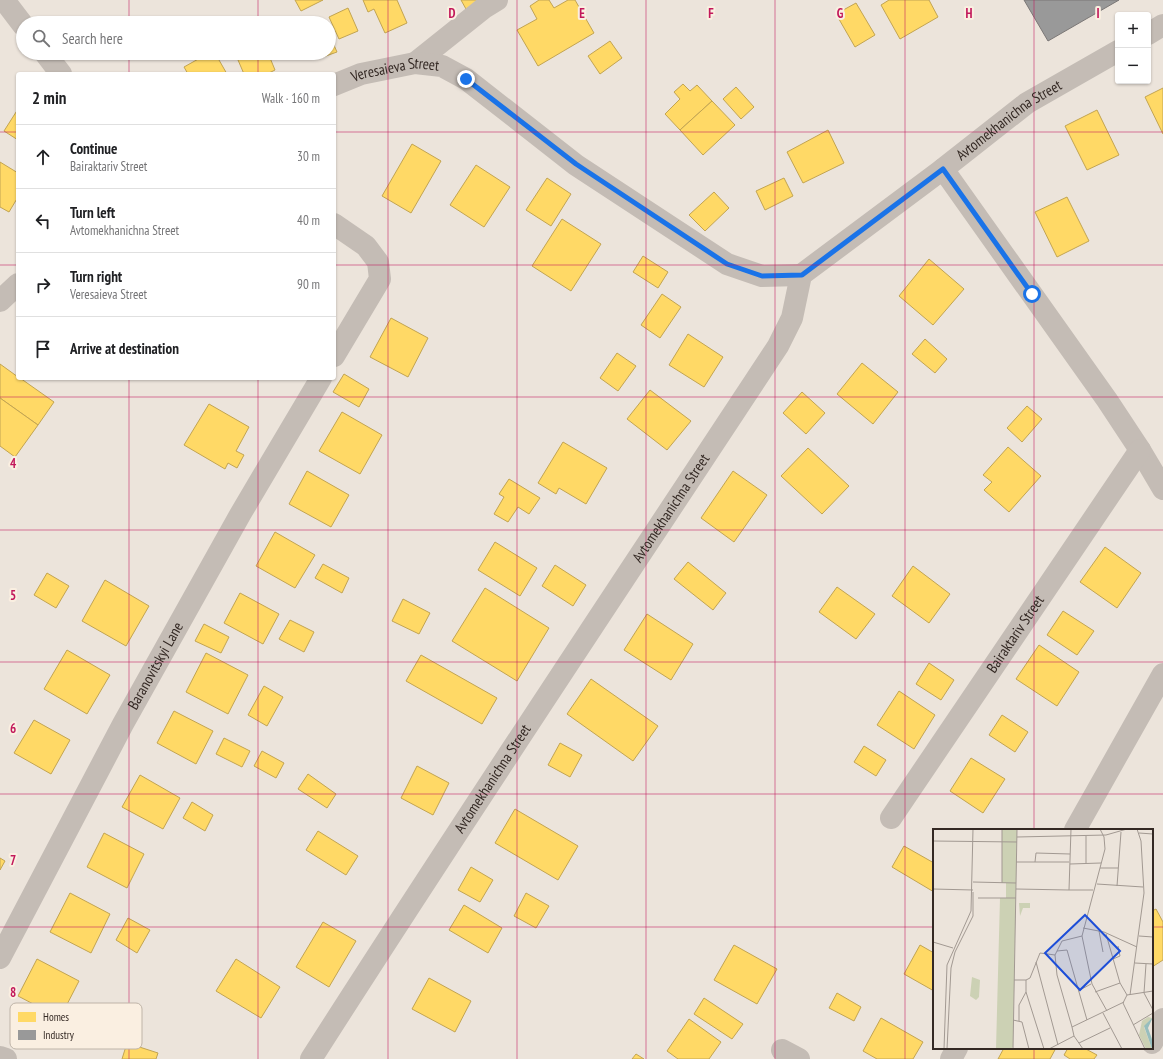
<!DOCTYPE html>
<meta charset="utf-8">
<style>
:root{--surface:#fff;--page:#f2f2f2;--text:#202124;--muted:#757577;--line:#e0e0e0}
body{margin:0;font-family:"PT Sans Narrow",sans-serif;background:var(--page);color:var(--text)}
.controls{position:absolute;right:12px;top:12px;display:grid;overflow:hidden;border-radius:4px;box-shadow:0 1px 3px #0004}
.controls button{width:36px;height:36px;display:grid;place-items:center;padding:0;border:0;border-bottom:1px solid var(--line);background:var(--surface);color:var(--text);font:20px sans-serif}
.stop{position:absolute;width:12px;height:12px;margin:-9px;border:3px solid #1a73e8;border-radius:50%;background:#fff}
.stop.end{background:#1a73e8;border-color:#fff;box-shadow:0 1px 4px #0008}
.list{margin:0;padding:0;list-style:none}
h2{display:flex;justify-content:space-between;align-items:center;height:52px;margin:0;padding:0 16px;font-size:17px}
h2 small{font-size:13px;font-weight:400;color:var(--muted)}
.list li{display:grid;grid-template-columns:26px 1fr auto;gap:12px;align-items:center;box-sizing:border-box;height:64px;padding:0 16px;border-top:1px solid var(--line)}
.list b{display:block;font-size:15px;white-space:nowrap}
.list p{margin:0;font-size:13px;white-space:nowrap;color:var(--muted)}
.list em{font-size:13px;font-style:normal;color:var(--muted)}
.icon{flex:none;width:22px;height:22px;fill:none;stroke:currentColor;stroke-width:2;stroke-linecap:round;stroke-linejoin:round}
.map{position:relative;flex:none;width:1163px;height:1059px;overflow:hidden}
.search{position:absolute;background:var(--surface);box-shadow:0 1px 3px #0004;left:16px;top:16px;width:320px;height:44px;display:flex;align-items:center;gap:10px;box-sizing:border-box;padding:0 14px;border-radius:22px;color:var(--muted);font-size:15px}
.panel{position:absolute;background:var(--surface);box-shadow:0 1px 3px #0004;left:16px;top:72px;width:320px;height:308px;border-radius:4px}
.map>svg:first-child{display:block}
</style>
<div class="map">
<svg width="1163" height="1059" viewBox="0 0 1163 1059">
<rect width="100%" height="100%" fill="#ece4db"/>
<g fill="#ffd966" stroke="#c2a452">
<path d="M295 0H323L301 11Z"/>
<path d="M363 0H397L407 23 385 33 374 9 368 12Z"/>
<path d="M461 0H483L466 9Z"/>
<path d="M539 0H549L554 8 568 0H575L594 33 538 66 517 30 537 19 530 6Z"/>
<path d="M889 0H929L938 17 900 39 881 5Z"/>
<path d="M856 3 875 35 855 47 836 14Z"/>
<path d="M348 8 358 31 339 39 329 17Z"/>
<path d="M329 34 337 52 323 57 321 53H329Z"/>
<path d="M610 41 622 58 600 74 588 56Z"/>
<path d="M209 53H215L227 74H188L184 67Z"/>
<path d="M235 53H268L275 70 267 74H244Z"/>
<path d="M683 84 690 91 697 85 712 101 680 130 665 114 680 99 674 92Z"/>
<path d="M736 87 754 107 741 119 723 99Z"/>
<path d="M1163 88V134L1145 97Z"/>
<path d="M712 101 735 125 703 155 680 130Z"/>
<path d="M18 109V140L4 131Z"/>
<path d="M1097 110 1119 155 1087 170 1065 126Z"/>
<path d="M828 130 844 163 803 183 787 152Z"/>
<path d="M412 144 441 161 411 213 382 196Z"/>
<path d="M0 162 18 173V197L9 212 0 207Z"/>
<path d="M476 165 510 187 484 227 450 205Z"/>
<path d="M547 178 571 194 551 226 526 210Z"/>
<path d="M784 178 793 196 765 210 756 191Z"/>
<path d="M714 192 729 208 705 231 689 215Z"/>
<path d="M1067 197 1089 241 1057 257 1035 212Z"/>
<path d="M562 219 601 244 571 291 532 266Z"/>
<path d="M643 256 668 272 658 288 633 272Z"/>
<path d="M929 259 964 289 933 325 899 296Z"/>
<path d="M662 294 681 307 660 338 641 325Z"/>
<path d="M391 318 428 338 408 377 370 357Z"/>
<path d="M688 334 723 357 704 387 669 365Z"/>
<path d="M925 339 947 359 935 373 912 354Z"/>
<path d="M617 353 636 366 618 391 600 378Z"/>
<path d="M862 363 898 392 873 424 837 394Z"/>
<path d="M0 364 18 377V378H20L54 402 38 425 0 398Z"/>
<path d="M344 374 369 389 359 407 333 392Z"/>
<path d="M650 390 691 421 667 450 627 419Z"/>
<path d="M802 392 825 413 806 434 783 413Z"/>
<path d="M0 398 38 425 15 457 0 446Z"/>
<path d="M209 404 249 427 236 451 244 455 237 468 228 463 225 469 184 445Z"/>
<path d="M1027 406 1042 419 1022 442 1007 428Z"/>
<path d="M342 412 382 435 360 474 319 451Z"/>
<path d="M563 442 607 468 586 504 559 488 556 494 538 483Z"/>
<path d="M1008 447 1041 476 1009 512 984 490 992 482 983 475Z"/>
<path d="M808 448 849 486 822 514 781 476Z"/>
<path d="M307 471 349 495 331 527 289 504Z"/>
<path d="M733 471 767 495 734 542 701 518Z"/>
<path d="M509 479 540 498 529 514 518 507 508 522 494 514 504 497 499 494Z"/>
<path d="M275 532 315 555 295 588 256 566Z"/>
<path d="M495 542 537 568 520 596 478 570Z"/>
<path d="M1105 547 1141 573 1117 608 1080 582Z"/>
<path d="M688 562 726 593 713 610 674 579Z"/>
<path d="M323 564 349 578 342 593 315 578Z"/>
<path d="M555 565 586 585 573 606 542 586Z"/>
<path d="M913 566 950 594 929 623 892 596Z"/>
<path d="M47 573 69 586 56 608 34 595Z"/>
<path d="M105 580 149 606 126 646 82 621Z"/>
<path d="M837 587 875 614 856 639 819 612Z"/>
<path d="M485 588 549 628 517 681 452 641Z"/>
<path d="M240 593 279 614 263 644 224 623Z"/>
<path d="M403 599 430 613 419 634 392 621Z"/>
<path d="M1063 611 1094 631 1077 655 1047 635Z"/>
<path d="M647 614 693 644 671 680 624 650Z"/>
<path d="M290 620 314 632 304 652 279 639Z"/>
<path d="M204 624 229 637 221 653 195 641Z"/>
<path d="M1039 645 1079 672 1057 706 1016 679Z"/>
<path d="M67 650 110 675 87 714 44 689Z"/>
<path d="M206 653 248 675 228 714 186 692Z"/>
<path d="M421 655 497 698 482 724 406 681Z"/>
<path d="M929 663 954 680 941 700 916 684Z"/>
<path d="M591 679 658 726 633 761 567 714Z"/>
<path d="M264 686 283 697 267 726 248 715Z"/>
<path d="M899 691 935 715 914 749 877 725Z"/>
<path d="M174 711 213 731 196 764 157 743Z"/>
<path d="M1002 715 1028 732 1015 752 989 735Z"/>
<path d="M34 720 70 740 51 774 14 753Z"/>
<path d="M224 738 250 751 242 767 216 754Z"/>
<path d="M560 743 582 755 570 777 548 765Z"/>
<path d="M864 746 886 760 876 776 854 762Z"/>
<path d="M262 751 284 763 276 778 254 766Z"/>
<path d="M971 758 1005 779 983 813 950 791Z"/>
<path d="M417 766 449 783 433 815 401 798Z"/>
<path d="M308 774 336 794 327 808 298 789Z"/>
<path d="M140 775 180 798 163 829 122 807Z"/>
<path d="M192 802 213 815 205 831 183 818Z"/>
<path d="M515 809 578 846 558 880 495 843Z"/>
<path d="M318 831 358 856 346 875 306 850Z"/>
<path d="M104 833 144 854 127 888 87 867Z"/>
<path d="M904 846 934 863V892L892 867Z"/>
<path d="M0 858 5 861 0 870Z"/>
<path d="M471 867 493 880 480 902 458 890Z"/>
<path d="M70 893 110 914 91 953 50 932Z"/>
<path d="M526 893 549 906 536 928 514 916Z"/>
<path d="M464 905 502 928 488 953 449 930Z"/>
<path d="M1156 909 1163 922V960L1152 967V911Z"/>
<path d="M128 918 150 930 137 953 116 940Z"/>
<path d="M323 922 356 941 329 987 296 967Z"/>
<path d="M734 945 777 969 757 1004 714 980Z"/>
<path d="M920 945 934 953V991L904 974Z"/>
<path d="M37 959 79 981 60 1018 18 996Z"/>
<path d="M236 959 280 987 261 1018 216 991Z"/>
<path d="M429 978 471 1001 455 1032 412 1009Z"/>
<path d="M837 993 861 1007 854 1021 829 1008Z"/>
<path d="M704 998 743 1024 732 1039 694 1014Z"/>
<path d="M881 1018 923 1042 913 1059H877L863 1051Z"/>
<path d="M689 1019 721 1042 709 1059H678L667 1051Z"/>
<path d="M127 1043 158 1053 156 1059H122Z"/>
<path d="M1004 1048H1056L1050 1059H998Z"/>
<path d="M1068 1048H1084L1097 1055 1094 1059H1070L1064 1055Z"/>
<path d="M636 1054 644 1059H632Z"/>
</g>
<path fill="#999" stroke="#7b7776" d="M1024 0H1119L1048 41Z"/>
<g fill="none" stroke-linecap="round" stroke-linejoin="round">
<g stroke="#c4bcb5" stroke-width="22">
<path d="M4 0 23 25"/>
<path d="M1148 34 1163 25"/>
<path d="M45 53 61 74"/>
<path d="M415 63 484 8 497 0"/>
<path id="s1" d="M334 85 361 74 415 63 442 66 466 79 576 165 727 264 762 276 801 275"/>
<path d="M943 169 1107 400 1140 450 1163 489"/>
<path d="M334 224 366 246 378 262 380 279 334 356"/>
<path d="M0 301 18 284"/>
<path id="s2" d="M891 818 1140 450"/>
<path d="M1075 830 1163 674"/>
<path id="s3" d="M0 958 123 724 241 513 321 378"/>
<path d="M1152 1043 1163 1019"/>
<path d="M782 1050 799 1059"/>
<path d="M0 1057 6 1059"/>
<path id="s4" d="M311 1059C464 819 622 583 778 346L792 318 801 275 943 169 1027 103 1118 51"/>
<path d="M951 1059 957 1048"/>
</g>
</g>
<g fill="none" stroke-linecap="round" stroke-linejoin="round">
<path stroke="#1a73e8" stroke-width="5" d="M466 79 576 164 727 264 762 276 802 275 943 169 1032 294"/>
</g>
<path fill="none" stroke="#c2185b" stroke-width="1" stroke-opacity="0.55" d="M129 0V23M258 0V23M388 0V1059M517 0V1059M646 0V1059M775 0V1059M905 0V1059M1034 0V830M129 53V74M258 53V74M0 132H18M334 132H1163M0 265H18M334 265H1163M129 378V1059M258 378V1059M0 397H1163M0 530H1163M0 662H1163M0 794H1163M0 927H934M1152 927H1163M1034 1048V1059"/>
<g text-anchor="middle" stroke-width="4" stroke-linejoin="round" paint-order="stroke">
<g font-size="15" fill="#342924" stroke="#faefe1">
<text dy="5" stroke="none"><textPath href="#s1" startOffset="64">Veresaieva Street</textPath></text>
<text dy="5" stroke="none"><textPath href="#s4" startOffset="1187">Avtomekhanichna Street</textPath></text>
<text dy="5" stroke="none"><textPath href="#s4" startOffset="658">Avtomekhanichna Street</textPath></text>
<text dy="5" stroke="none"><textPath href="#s2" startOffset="222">Bairaktariv Street</textPath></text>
<text dy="5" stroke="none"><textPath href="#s3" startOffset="331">Baranovitskyi Lane</textPath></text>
<text dy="5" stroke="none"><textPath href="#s4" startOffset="334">Avtomekhanichna Street</textPath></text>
</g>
</g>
<g transform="translate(933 829)">
<rect width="220" height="220" fill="#ece4db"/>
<path d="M69 0H84L80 218 77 220H63L67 69H73V54H69ZM86 74H97V79H90L87 87ZM39 148 47 151 46 168 43 171 37 167Z" fill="#ccd1b4"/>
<path d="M215 188 219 189 211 198 219 220H213L206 206 209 192Z" fill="#ccd1b4"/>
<path d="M220 188 215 199 220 213 219 220 211 197Z" fill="#97bebe"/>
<path fill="none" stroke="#a29992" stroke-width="1" d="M138 0 136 61H160M167 0 171 8 172 20 149 107 159 155 174 182M206 4 220 5M84 8 173 6 194 0M0 12 84 13M83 33H136M102 33 103 24 137 25M153 34V7M137 35 168 34M167 39H185M40 53 83 54M69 54V0M164 55 210 58M184 57 188 3M0 60 40 61M83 60 136 61M45 69H83M150 99 171 103 204 118M166 102 170 123M173 105 187 154M206 107 220 108M0 113 20 119M124 122 134 121 154 191M180 130 187 127 185 117M103 133 125 216M202 134 220 135M213 135 211 164 220 181M81 151H93V163L111 220M93 151 97 149 107 124 122 126M145 162 158 155M162 163 187 154 194 166M197 166 211 64 208 12 204 0M170 184 189 220M80 191 89 193 96 220M86 192V176L93 163M200 196 220 184M139 198 124 146 122 126 129 112 149 107M146 214 177 199M11 220 14 136 38 82 40 0M14 220 18 139 22 123 40 87V63M80 220 84 0M116 220 141 207M150 220 141 207 139 198 191 173M212 220 190 174 194 166 220 162"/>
<path fill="#1d4ed8" fill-opacity="0.15" stroke="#1d4ed8" stroke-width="2" d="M152 86 187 122 147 161 112 124Z"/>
<rect width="220" height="220" fill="none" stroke="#342924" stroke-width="2"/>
</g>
<rect x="10" y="1003" width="132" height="46" rx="6" fill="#faefe1" stroke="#bfb4a8" stroke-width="1"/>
<rect x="18" y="1012" width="18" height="10" fill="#ffd966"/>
<rect x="18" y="1030" width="18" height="10" fill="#999"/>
<g font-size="11" fill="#342924">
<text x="43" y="1021">Homes</text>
<text x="43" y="1039">Industry</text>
</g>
<g font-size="13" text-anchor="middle" font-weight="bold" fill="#c2185b" stroke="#faefe1" stroke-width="4" stroke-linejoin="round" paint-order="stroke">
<text x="452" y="18">D</text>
<text x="582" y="18">E</text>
<text x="711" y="18">F</text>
<text x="840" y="18">G</text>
<text x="969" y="18">H</text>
<text x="1098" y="18">I</text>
<text x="13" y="468">4</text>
<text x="13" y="600">5</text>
<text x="13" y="733">6</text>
<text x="13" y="865">7</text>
<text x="13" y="997">8</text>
</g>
</svg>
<div class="controls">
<button>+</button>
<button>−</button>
</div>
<div class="stop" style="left:1032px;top:294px"></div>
<div class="stop end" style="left:466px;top:79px"></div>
<div class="search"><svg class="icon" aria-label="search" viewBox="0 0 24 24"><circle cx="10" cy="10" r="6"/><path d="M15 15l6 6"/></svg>Search here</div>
<section class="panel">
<h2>2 min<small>Walk · 160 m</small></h2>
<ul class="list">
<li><svg class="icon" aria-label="ahead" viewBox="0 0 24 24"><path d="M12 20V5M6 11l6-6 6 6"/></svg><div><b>Continue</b><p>Bairaktariv Street</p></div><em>30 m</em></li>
<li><svg class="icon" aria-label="left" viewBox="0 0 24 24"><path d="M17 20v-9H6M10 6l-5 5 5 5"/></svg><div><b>Turn left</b><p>Avtomekhanichna Street</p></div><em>40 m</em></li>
<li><svg class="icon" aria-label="right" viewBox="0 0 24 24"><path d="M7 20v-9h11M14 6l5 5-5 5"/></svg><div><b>Turn right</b><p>Veresaieva Street</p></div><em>90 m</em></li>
<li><svg class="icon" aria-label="arrive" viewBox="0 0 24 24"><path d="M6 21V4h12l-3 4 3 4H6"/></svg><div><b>Arrive at destination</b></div></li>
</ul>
</section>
</div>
